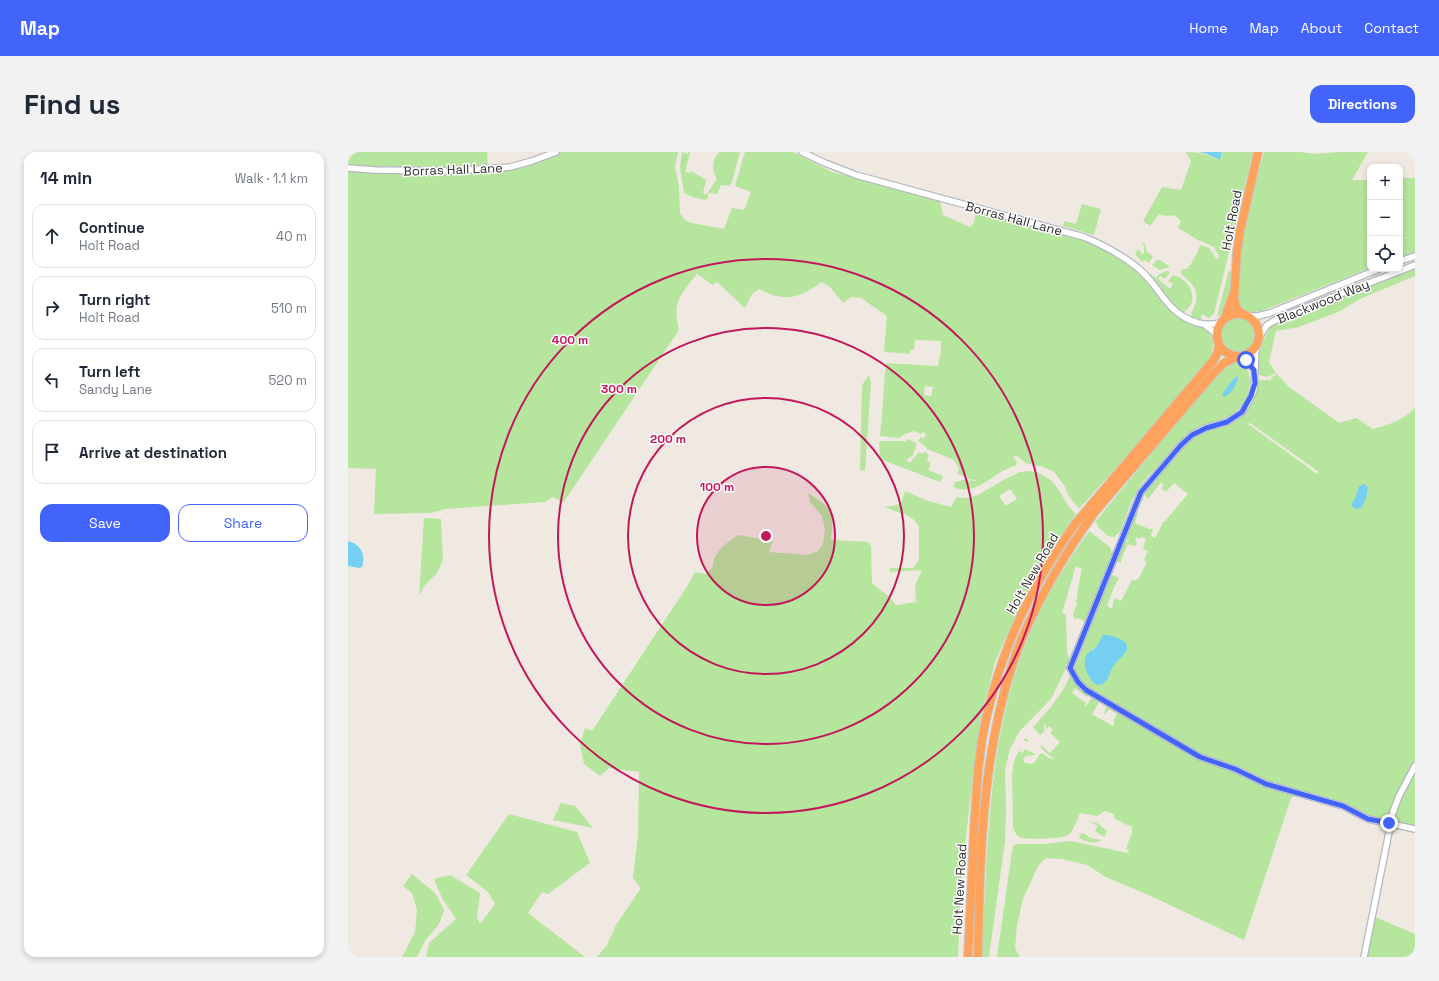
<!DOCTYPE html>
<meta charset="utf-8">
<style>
:root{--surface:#fff;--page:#f2f2f3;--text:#1f2937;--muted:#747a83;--line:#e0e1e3;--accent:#4264fb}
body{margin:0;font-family:"Space Grotesk",sans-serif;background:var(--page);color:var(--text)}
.controls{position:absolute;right:12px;top:12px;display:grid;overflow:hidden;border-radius:8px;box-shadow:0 2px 6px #0003}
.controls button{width:36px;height:36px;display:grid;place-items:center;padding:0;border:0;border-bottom:1px solid var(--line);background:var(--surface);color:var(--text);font:20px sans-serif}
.stop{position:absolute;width:12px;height:12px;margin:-9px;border:3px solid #4264fb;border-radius:50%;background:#fff}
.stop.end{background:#4264fb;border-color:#fff;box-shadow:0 1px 4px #0008}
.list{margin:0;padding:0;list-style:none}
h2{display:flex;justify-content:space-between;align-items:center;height:52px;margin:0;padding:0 16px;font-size:17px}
h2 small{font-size:13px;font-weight:400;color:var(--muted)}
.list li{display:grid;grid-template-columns:26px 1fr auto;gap:12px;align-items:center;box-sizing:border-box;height:64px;margin:0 8px 8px;padding:0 8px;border:1px solid var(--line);border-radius:12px}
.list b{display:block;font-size:15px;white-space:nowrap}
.list p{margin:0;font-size:13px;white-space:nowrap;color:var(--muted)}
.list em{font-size:13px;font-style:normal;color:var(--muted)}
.actions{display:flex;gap:8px;padding:12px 16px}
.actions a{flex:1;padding:9px 0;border:1px solid var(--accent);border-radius:12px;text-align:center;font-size:14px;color:var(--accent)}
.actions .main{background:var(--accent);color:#fff}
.icon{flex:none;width:22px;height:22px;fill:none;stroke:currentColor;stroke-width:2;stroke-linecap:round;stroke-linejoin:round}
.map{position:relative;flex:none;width:1067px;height:805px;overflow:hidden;border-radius:12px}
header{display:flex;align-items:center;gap:24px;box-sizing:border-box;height:56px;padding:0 20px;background:var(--accent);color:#fff}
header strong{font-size:19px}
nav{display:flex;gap:22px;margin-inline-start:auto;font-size:14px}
.intro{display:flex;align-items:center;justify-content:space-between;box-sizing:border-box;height:96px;padding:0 24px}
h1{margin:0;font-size:28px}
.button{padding:10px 18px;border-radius:12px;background:var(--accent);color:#fff;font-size:14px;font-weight:700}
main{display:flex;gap:24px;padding:0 24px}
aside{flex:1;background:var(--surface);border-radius:12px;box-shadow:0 2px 6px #0003}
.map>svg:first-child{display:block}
</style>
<header>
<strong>Map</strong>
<nav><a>Home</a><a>Map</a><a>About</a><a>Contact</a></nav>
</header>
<div class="intro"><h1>Find us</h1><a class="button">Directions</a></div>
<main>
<aside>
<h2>14 min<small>Walk · 1.1 km</small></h2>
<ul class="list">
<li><svg class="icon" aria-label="ahead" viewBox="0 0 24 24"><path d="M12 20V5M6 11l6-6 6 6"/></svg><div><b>Continue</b><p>Holt Road</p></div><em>40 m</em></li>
<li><svg class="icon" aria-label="right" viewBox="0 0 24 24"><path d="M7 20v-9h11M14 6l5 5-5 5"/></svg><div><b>Turn right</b><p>Holt Road</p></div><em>510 m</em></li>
<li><svg class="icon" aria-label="left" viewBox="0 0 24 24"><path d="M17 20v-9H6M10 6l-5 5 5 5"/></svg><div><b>Turn left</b><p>Sandy Lane</p></div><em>520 m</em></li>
<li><svg class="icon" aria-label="arrive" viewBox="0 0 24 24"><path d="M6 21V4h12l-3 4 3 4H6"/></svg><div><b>Arrive at destination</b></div></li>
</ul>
<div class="actions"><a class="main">Save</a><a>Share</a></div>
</aside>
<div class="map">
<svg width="1067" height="805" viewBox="0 0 1067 805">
<rect width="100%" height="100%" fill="#efe9e1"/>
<g fill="#b6e59e" fill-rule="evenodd">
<path d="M0 0H139L140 12 99 15 38 14 22 15 0 13Z"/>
<path d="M214 0H330L327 15 331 34 332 61 337 68 343 71 376 77 384 56 396 58 403 40 387 34 397 0H445L484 20 592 49 595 63 622 75C628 70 627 65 627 59L736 87 754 96 793 120 802 129 813 148 827 162 850 173V174C862 178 868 187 864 199L865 201 863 205 793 288 731 357 721 344 716 333 706 320 696 315 678 311 668 303 665 305 669 310 668 313C663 315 658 317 653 320 639 328 623 344 606 335L607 330 615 328 627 329 628 328 620 327 618 323 616 324 609 322 611 317 606 308 579 297 578 295 570 289 573 285 576 287 578 282 575 280 573 282 565 279 555 283 552 286 532 284C535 260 535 236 538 211L590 214 593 199V189L567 188 566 198H562V202L536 200 539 164 513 146 503 145 495 151 482 135 474 130C450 146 438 151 411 137L404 142 397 156 369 130 365 133 349 122C332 143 324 150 331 178L215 351 205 345 197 350 97 357 83 361 26 362 28 317 0 316V19L86 21C98 24 109 19 120 22L173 16 203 6ZM577 234 585 235 583 244 576 243Z"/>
<path d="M334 0 340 2V0H342L337 20 342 21 343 19 358 28 355 41 358 43 369 27C364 18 363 7 372 0H392L384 30 381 34 373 33 369 42 360 41V46L358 48 344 45 336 41 332 15Z"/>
<path d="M838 0C851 0 860 2 871 8L873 6 874 0H905L866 162 861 166 854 162 852 168 844 165 843 161C854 144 848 133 833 122L834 117H839C844 111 851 99 852 93L861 96 869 108 871 104 866 95 850 88 830 76 833 69C824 58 820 67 811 62L802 74 795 69 814 35 833 38 843 9Z"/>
<path d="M916 0H951L969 2 991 0H1020L1004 28H1022V116L911 160V159C899 162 893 158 889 147L892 88Z"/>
<path d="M1052 26H1067V100L1052 105Z"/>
<path d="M734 52 753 57 746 83 715 74 716 69 728 72Z"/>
<path d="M796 91 798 95 799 100 805 104 801 111 797 108 794 110 787 102 790 97 794 102H796V94L794 93Z"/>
<path d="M810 107 821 114V115L812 118 804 113Z"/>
<path d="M1067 117V124L1016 145 990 160 951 175 928 179 921 210 928 221 919 225 911 223C908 209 913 189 922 177L921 176 925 173 989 146Z"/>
<path d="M881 118 884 121 882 138 879 154H877L872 163 869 165Z"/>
<path d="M819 119 822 120 817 127 812 124 810 127 822 137 825 132 820 129 825 123C842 127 853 149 836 160 823 157 810 131 801 121L808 126 811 122Z"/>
<circle cx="890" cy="183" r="18"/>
<path d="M889 210 898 214C905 228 902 245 891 256 879 269 863 269 848 277 832 286 821 301 809 315 801 323 793 331 788 341 781 353 777 367 772 380L767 384V385L760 384 749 374 750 373 747 370 868 223 884 212Z"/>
<path d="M929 222 941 235 991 271 1008 266 1025 277C1040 273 1056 268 1067 256V677L1020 667 995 654 946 637 919 630 949 643 943 646 896 788 807 746 758 725 739 713 714 707 698 706 690 714 675 747 669 773 667 796 672 805H649L664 699 665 694 668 692H695L723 689 780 701 781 698 778 697 784 681V674L779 673 766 666V662L757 659 749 664 732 661C729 667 726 679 720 683 716 687 676 688 671 685 667 682 666 678 665 674L664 622 666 609 677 586 681 589 680 590 676 588 671 599 675 601 677 597 687 602V603L678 604 675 608 677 611 685 612C689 608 689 604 694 601L701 606 707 607 698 601 692 594 693 593 702 601 712 590 702 581 705 578 701 574 697 578 698 573 696 572V580L692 583 685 575 703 555 715 538 722 524H724L729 534 741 542 739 545 727 536 724 541 738 551 736 554H738L744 545 752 549 744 562 765 574 767 570 765 569 769 562 761 557 757 562 756 561 758 556V552C747 543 729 531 727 515L749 456 764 423 771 426 766 435 759 454 764 457 766 446 773 449 784 428 787 429 791 426 799 410 796 408 800 399 795 397 798 387 794 385 792 387 788 385 787 388 789 390 787 394 780 392 774 405 773 411 769 409 776 388 780 390 781 389 777 387 792 348 794 347 798 350 794 348 791 355 787 371 801 377H805L803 384 807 386 815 370 817 369 840 342 826 331 818 340 813 336 816 333 813 330 800 347 797 344 798 338C812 321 828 298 845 286 864 274 883 277 899 258 906 249 906 236 912 228H921L923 229 924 225ZM902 271 971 320 969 322 900 272ZM751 492 779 498 777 502 765 513 760 526 753 533 745 530 741 524 744 497 748 495Z"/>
<path d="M521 223 523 230 517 319 512 318 514 233Z"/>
<path d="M561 287 569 292 564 305H561L559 309 562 311 571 300 574 302 577 300 581 303 579 309 583 311 580 318 595 324 592 330 535 308 532 304 531 290 533 289H554L557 290Z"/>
<path d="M683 319C687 321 694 322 698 325 712 333 715 351 728 362L703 398 675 447 647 510 632 570 622 648 613 734 610 805H249L259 793 268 773 293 736 285 726 290 683 291 620 261 616 252 624 236 612 232 592 237 576 244 579 340 433 347 420 358 422 365 414C365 400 380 390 390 383L425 389 421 400 460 403 470 399 475 392 477 377 474 364 462 350 460 341C485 357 486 359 483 388L520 390 523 395 524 431 540 444 548 453 568 450 567 434 574 418 542 420V416H565L571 407V375C566 362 548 361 537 355L553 352 557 339 580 349 603 355 609 345 620 346 630 343 659 326 672 320ZM662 337 669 347 658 354 651 344Z"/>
<path d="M76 366 93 367 95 408 89 421 77 433 71 444Z"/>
<path d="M741 379 762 395 764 401 737 469 729 466 728 468 725 464 729 451 728 449 730 442 729 441 734 417 728 414 714 461 718 463 719 501 722 508 703 547 671 580 662 597 657 618 658 657 657 689 641 805H634C640 685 639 560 696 451 709 426 725 402 741 379Z"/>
<path d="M213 651 227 654 245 676 205 668Z"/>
<path d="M161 662 229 680 242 711 200 742 194 740 180 761 237 805H78L81 791 108 767 94 746 86 727 102 723 132 741 129 766 132 772 147 752 140 740 118 723Z"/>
<path d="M741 669 749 671 759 679 756 685 747 679 750 674Z"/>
<path d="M733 681 737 682 742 686 754 688C747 693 738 690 731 686Z"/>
<path d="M64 722 87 741 96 758 91 772 77 789 69 805H54L67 780 69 758 64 741 55 734Z"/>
<path d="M1027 765 1067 782V805H1018Z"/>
</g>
<g fill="#75cff0">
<path d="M851 0H874L872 8 859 2Z"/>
<path d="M889 224H890C889 233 884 241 876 245L874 243C878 236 883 229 889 224Z"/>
<path d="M1016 332 1020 335 1018 347 1013 356 1007 357 1003 353 1008 344 1011 334Z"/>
<path d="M0 389C13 392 18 403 14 415L11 416 0 414Z"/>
<path d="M755 483C761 482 774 487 778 491 779 493 779 496 779 498 776 504 771 507 767 512 762 517 762 526 756 531 745 540 735 516 737 507 739 499 745 499 749 494 752 490 752 486 755 483Z"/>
</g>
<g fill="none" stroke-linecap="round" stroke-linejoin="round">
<defs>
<g id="minor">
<path d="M454 0 477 11 508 23 736 85C755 93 774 103 790 116 814 136 817 161 850 171 859 173 866 173 874 170"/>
<path d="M0 16 27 18 103 19 162 15 184 9 208 0"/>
<path d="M1052 109 1067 104"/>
<path d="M898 164H910L922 161 1031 117"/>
<path d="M857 173 866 180 870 186"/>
<path d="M911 185 919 173 931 166 1067 113"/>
<path d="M908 194 906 238 901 249 894 260 879 270 857 276 844 283 833 293 793 340 722 516 730 530 738 538 852 605 887 617 918 632 995 654 1020 667 1067 677"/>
<path d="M892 204 898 208 906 217"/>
<path d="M1016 805 1045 660 1051 644 1067 614"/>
</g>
<g id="highway">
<circle cx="890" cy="183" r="21"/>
<path d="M896 163 889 157 886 148 889 100 892 79 910 0"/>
<path d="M876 168 885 143"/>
<path d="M620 805C622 764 624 722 626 681 628 642 630 601 639 563 656 490 684 433 727 372L865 209 870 200 871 192"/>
<path d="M630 805C632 698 634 584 675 484 694 440 719 399 746 361L865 222 876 211 891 204"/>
</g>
</defs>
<use href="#minor" stroke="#b4b7c1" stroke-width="8"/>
<use href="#highway" stroke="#c9c9c9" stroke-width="10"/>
<use href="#minor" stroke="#fff" stroke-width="5.5"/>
<use href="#highway" stroke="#ffa35c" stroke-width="8"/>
</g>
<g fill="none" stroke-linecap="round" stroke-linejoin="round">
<path stroke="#4264fb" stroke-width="5" d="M898 208 906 218 907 231 903 244 894 260 879 270 858 276 844 283 833 293 793 340 722 516 730 530 738 538 852 605 887 617 918 632 995 654 1020 667 1041 671"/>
</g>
<circle cx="418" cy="384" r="69" fill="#c2185b" fill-opacity=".12"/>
<g fill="none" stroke="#c2185b" stroke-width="2">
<circle cx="418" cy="384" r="69"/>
<circle cx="418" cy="384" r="138"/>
<circle cx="418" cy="384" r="208"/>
<circle cx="418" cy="384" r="277"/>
</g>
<g text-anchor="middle" stroke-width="3" stroke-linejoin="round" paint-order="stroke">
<g font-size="13" fill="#2e2e2e" stroke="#fff">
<text transform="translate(105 17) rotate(-2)" y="5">Borras Hall Lane</text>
<text transform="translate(666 66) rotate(15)" y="5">Borras Hall Lane</text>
<text transform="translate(883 68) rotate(-79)" y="5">Holt Road</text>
<text transform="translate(975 149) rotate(-22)" y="5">Blackwood Way</text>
<text transform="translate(684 421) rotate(-60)" y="5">Holt New Road</text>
<text transform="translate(611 737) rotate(-87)" y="5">Holt New Road</text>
</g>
</g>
<circle cx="418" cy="384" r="6" fill="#c2185b" stroke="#fff" stroke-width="2"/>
<g font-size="12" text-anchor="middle" font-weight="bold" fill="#c2185b" stroke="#fff" stroke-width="3" stroke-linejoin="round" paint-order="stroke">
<text x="222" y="192">400 m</text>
<text x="271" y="241">300 m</text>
<text x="320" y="291">200 m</text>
<text x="369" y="339">100 m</text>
</g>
</svg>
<div class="controls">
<button>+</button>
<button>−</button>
<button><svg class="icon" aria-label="locate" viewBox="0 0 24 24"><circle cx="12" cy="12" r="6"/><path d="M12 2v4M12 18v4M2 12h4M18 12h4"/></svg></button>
</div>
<div class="stop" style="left:898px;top:208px"></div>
<div class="stop end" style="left:1041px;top:671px"></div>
</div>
</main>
